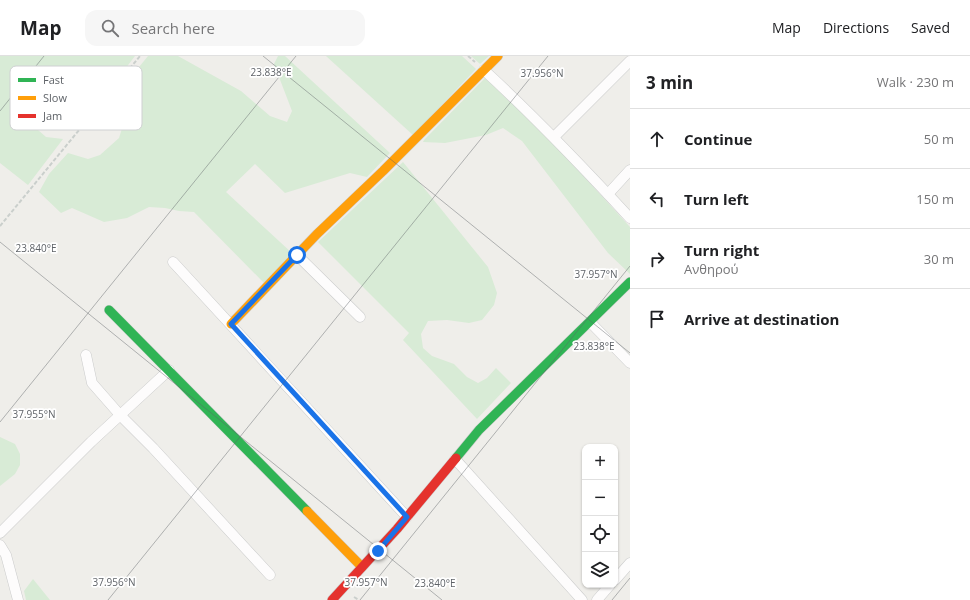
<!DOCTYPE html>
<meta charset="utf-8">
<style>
:root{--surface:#fff;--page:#f6f6f6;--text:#202124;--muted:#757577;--line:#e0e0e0}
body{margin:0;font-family:"Open Sans",sans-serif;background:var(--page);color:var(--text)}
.controls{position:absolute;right:12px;bottom:12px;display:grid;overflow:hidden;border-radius:8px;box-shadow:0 1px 3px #0004}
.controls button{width:36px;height:36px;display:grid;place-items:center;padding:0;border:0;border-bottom:1px solid var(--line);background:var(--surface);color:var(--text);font:20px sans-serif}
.stop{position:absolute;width:12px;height:12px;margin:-9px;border:3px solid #1a73e8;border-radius:50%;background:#fff}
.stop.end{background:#1a73e8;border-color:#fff;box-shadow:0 1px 4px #0008}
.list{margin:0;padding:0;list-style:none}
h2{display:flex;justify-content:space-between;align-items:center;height:52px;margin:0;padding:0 16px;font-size:17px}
h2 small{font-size:13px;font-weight:400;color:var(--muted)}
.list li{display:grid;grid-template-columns:26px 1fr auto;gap:12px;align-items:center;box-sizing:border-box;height:60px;padding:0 16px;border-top:1px solid var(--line)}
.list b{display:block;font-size:15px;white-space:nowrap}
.list p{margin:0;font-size:13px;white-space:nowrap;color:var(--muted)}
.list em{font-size:13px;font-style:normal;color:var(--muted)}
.icon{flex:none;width:22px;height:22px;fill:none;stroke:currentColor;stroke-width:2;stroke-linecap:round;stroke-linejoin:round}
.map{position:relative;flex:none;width:630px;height:544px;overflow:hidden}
header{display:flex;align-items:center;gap:24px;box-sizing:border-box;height:56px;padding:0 20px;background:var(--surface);border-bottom:1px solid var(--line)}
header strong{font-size:19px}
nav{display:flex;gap:22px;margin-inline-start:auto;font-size:14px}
.search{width:280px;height:36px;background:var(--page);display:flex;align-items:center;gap:10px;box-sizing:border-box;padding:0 14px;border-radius:12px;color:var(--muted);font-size:15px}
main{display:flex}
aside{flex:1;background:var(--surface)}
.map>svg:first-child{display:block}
</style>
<header>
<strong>Map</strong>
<div class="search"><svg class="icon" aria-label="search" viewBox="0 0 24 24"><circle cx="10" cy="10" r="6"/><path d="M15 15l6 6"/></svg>Search here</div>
<nav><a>Map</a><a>Directions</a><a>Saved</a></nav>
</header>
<main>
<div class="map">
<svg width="630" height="544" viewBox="0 0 630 544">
<rect width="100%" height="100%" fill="#efeeea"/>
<g fill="#d8ebd6">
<path d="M0 0H135L102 43 96 44 89 28 78 20 63 27 44 14 31 11 23 17 25 43 30 67 46 81 63 83 28 129 0 107Z"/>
<path d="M148 0H178L241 35 270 60 287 66 292 55 274 8 278 0H285L390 97 367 121 350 117 285 137 255 108 226 136 292 197 264 227 194 156 179 155 165 152 149 151 127 162 104 166 72 152 61 157 39 136 49 118 68 97 88 103 100 99 119 82 124 66 109 48Z"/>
<path d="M326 0H462L476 13 413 79Z"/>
<path d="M471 0H489L480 8Z"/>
<path d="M485 22 547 80 630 171V218L608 197 522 85 503 72 486 79 445 87 423 86 424 84Z"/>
<path d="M403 106 488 211 497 237 494 249 482 264 469 267 447 264 428 265 421 278 423 292 432 300 454 308 467 321 478 327 487 322 496 312 511 327 477 363 403 284 409 277 318 186Z"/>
<path d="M0 381 15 388 20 398V409L15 418 0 430Z"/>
<path d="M33 523 50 544H26L24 535Z"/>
</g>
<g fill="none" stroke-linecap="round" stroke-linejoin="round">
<defs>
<g id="street">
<path d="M484 14C535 61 583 111 630 162"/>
<path d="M554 81 630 5"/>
<path d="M608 138 630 114"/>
<path d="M297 199 360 261"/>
<path d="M173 206 407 461"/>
<path d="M590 266 630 307"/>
<path d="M86 299 92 327 120 359 153 392 270 519"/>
<path d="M455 403 582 544"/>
<path d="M0 477 91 386 169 314"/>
<path d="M0 489 6 499 18 544"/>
<path d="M615 524 630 507"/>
<path d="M597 544 610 529"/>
</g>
<g id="fast">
<path d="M109 254 307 455"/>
<path d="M456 402 479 374 630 226"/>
</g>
<g id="slow">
<path d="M231 268 317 178 383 115 498 0"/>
<path d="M307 455 362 511"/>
</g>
<path id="jam" d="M332 544 397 473 456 402"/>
</defs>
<use href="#street" stroke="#cbcccc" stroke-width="11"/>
<use href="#fast" stroke="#cacacb" stroke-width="10"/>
<use href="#slow" stroke="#cacacb" stroke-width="10"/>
<use href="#jam" stroke="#cacacb" stroke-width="10"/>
<g stroke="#cacfcc" stroke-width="2" stroke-dasharray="4 2" stroke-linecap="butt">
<path d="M468 0 475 6"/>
<path d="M0 170 140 0"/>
<path d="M354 541 359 544"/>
</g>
<use href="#street" stroke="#fdfcfc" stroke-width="10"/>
<use href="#fast" stroke="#30b455" stroke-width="9"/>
<use href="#slow" stroke="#ff9f0a" stroke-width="9"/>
<use href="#jam" stroke="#e5322d" stroke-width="9"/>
</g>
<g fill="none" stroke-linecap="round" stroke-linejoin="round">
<path stroke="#1a73e8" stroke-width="5" d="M297 199 231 268 407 461 378 495"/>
</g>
<path fill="none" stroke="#5f6368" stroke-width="1" stroke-opacity="0.45" d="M263 0 630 297M0 55 44 0M0 186 442 544M0 366 296 0M108 544 548 0M360 544 630 210M612 544 630 522"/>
<rect x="10" y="10" width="132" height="64" rx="6" fill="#fff" stroke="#cfd0d2" stroke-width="1"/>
<rect x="18" y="22" width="18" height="4" fill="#30b455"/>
<rect x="18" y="40" width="18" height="4" fill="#ff9f0a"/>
<rect x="18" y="58" width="18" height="4" fill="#e5322d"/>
<g font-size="11" fill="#5f6368">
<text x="43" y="28">Fast</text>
<text x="43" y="46">Slow</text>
<text x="43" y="64">Jam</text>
</g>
<g font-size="10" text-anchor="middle" fill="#5f6368" stroke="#fff" stroke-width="3.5" stroke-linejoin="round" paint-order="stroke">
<text x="271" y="20">23.838°E</text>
<text x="542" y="21">37.956°N</text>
<text x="36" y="196">23.840°E</text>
<text x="596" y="222">37.957°N</text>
<text x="594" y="294">23.838°E</text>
<text x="34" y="362">37.955°N</text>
<text x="114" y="530">37.956°N</text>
<text x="366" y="530">37.957°N</text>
<text x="435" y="531">23.840°E</text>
</g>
</svg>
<div class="controls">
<button>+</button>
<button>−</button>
<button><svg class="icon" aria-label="locate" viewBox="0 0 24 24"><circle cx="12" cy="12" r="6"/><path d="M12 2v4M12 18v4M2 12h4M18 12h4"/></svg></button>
<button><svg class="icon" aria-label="layers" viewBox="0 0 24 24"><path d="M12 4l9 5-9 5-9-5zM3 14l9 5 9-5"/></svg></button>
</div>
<div class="stop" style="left:297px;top:199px"></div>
<div class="stop end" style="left:378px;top:495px"></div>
</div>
<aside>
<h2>3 min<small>Walk · 230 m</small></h2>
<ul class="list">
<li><svg class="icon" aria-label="ahead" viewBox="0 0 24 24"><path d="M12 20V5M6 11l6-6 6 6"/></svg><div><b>Continue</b></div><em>50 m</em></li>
<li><svg class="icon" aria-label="left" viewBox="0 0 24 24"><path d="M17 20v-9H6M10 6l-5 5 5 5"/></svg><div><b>Turn left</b></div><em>150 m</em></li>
<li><svg class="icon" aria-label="right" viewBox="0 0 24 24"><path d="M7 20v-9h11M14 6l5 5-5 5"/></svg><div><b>Turn right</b><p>Ανθηρού</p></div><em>30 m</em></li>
<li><svg class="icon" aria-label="arrive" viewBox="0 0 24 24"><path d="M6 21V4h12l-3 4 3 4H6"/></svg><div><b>Arrive at destination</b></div></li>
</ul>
</aside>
</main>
